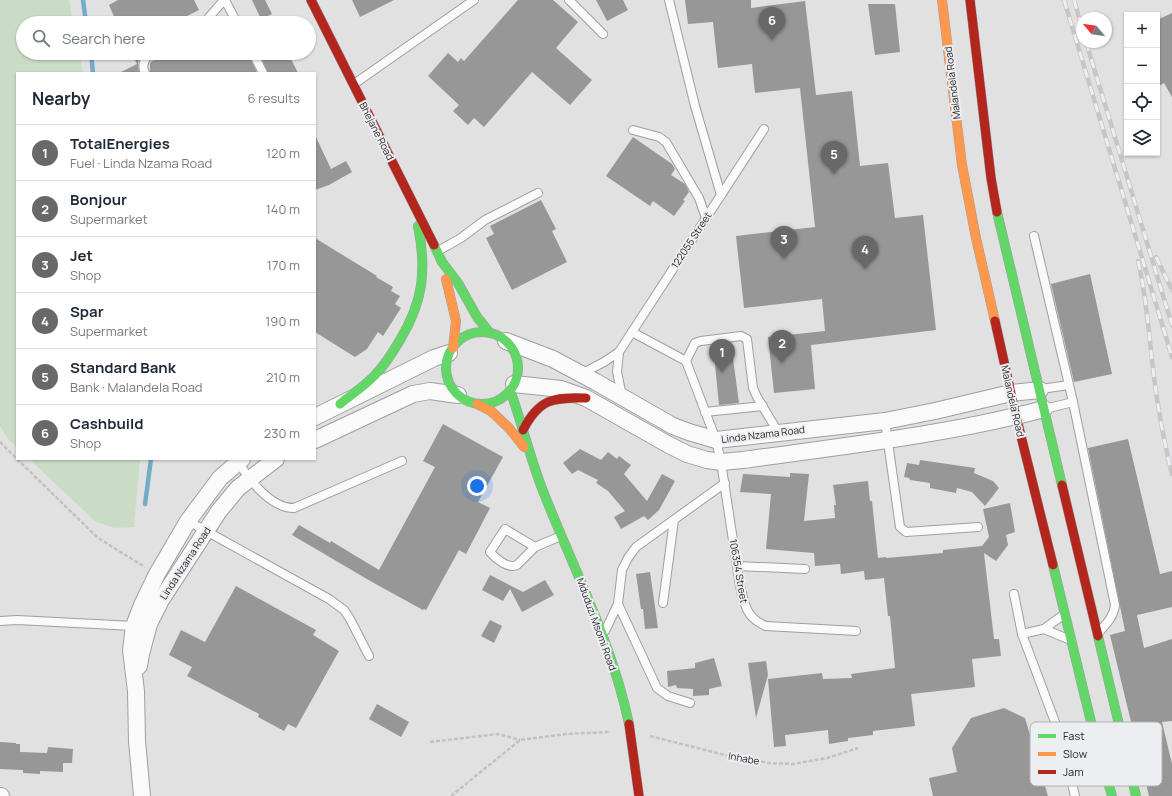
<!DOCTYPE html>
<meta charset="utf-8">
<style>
:root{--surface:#fff;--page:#f2f2f3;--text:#1f2937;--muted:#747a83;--line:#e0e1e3;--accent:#686869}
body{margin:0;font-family:Manrope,sans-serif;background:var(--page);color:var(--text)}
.controls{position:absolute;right:12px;top:12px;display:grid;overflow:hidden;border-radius:0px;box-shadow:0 1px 3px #0004}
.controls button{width:36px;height:36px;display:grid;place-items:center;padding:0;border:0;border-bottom:1px solid var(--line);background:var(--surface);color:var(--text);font:20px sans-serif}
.compass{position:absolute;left:1076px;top:12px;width:36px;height:36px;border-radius:50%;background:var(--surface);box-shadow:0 1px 3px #0004;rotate:299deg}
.you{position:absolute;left:477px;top:486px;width:14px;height:14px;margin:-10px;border:3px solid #fff;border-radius:50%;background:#1a73e8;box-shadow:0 0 0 6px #1a73e833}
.badge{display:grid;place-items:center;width:26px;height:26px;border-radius:50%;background:var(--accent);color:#fff;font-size:13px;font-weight:700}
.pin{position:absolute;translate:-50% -33px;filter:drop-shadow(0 1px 2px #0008)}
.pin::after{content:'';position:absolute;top:21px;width:14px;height:12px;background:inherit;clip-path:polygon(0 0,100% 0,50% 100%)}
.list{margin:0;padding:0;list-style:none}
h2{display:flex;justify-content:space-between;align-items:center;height:52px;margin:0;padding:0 16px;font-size:17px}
h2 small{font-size:13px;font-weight:400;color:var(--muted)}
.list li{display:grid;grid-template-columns:26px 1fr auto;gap:12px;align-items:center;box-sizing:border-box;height:56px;padding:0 16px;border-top:1px solid var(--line)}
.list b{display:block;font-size:15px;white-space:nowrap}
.list p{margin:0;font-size:13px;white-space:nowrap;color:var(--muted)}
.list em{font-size:13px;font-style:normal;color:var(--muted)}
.icon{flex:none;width:22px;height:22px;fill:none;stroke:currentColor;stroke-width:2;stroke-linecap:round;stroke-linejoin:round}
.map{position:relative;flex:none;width:1172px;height:796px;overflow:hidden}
.search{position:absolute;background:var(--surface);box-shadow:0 1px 3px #0004;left:16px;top:16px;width:300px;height:44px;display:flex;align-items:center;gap:10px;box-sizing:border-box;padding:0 14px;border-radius:22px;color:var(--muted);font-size:15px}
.panel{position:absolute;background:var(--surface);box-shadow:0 1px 3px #0004;left:16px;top:72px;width:300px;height:388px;border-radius:0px}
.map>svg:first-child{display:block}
</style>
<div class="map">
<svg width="1172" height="796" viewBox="0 0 1172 796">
<rect width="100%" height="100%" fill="#e1e1e2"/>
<g fill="#cadcc6">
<path d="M0 0H69L73 23H23V53H79L83 73H17V447L8 439 0 426Z"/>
<path d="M29 459H140L134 527 115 528 96 522Z"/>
</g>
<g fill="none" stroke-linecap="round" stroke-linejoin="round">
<g stroke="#73acc7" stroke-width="4.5">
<path d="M83 0 86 23"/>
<path d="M91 53 93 73"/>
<path d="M145 504 151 459"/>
</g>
</g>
<g fill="#979798">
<path d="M118 0H194L199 10 183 18 186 23H117L109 5Z"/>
<path d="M252 0H265L272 14 261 19Z"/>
<path d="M352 0H394L360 17Z"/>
<path d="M518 0H553L578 22 556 48 592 80 570 105 532 72 484 127 474 118 468 125 453 111 459 105 428 76 448 53 458 62 461 58 464 61Z"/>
<path d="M596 0H623L628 10 607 21Z"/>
<path d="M685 0H751V8L805 1 816 95 852 91 860 166 888 163 895 218 923 215 936 330 811 345 815 389 774 393 768 337 825 331 822 299 744 308 736 236 815 227 800 88 755 93 752 64 718 68 713 22 688 24Z"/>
<path d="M868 4H895L900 52 875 55Z"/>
<path d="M1172 13V97L1164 83 1157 87V20Z"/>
<path d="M131 53H144L138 62 139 73H119L137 64Z"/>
<path d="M158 53H248L257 73H150V63L158 56Z"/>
<path d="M259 53H288L298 73H268Z"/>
<path d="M315 135 331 169 346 161 352 172 329 185 315 190Z"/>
<path d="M633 137 672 164 675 169 671 175 685 184 689 192 683 200 685 201 674 216 653 201 650 206 606 176Z"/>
<path d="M541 200 556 229 552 231 567 262 512 290 486 238 494 234 490 226Z"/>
<path d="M315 238 377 276 376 277 393 287 391 291 400 296 395 304 401 308 383 336 378 332 367 349 355 357 315 332Z"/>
<path d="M1090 274 1112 374 1074 382 1051 284Z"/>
<path d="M731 343 739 403 719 405 713 345Z"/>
<path d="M443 424 503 457 478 502 490 508 466 554 459 550 426 610 424 609 423 610 372 582 292 535 299 525 330 543 331 541 379 570 435 467 423 461Z"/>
<path d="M1128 439 1160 574 1172 571V607L1137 615 1144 648 1172 639V721L1162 722 1172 764V796H1149L1110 635 1125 631 1088 448Z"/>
<path d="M580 449 601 460 608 452 617 459 619 456 631 465 624 474 647 501 662 474 675 481 659 510 648 520 644 516 621 529 614 517 625 511 608 491 596 483 598 480 578 470 572 474 563 463Z"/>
<path d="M920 460 975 468 974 473 993 481 999 488 985 506 972 492 957 488 956 493 930 488V483L910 480 909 478 904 477 907 463 919 465Z"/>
<path d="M790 473 809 474 804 521 835 518 834 505H836L833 485 868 481 870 501H872L878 558 886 557V558L943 553V550L982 546 989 537 983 509 1010 503 1015 532 1006 535 1008 545 996 561 984 553 994 639H999L1001 656 972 659 975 687 911 694 915 726 873 731V735L848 738V741L829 744 828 730 785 735 786 746 774 747 768 679 822 673 823 679 852 678 851 674 895 668 890 616H888L884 578 865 580 864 571 841 574 840 564 815 566 814 553 766 549 771 494 740 492 743 474 790 477Z"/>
<path d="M650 572 658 628 645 629 643 609H641L636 574Z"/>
<path d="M490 575 523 592 545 580 554 595 522 612 510 589 503 601 482 590Z"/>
<path d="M236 586 316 630 313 635 339 651 296 728 288 724 284 731 258 717 259 714 187 676 192 667 169 655 181 630 205 642Z"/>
<path d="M490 620 502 626 494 643 481 636Z"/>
<path d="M714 658 722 686 709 689V695L693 696V689L677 688 676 685 668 687 667 671 695 668V663Z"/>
<path d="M766 661 768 675 756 718 748 663Z"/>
<path d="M377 704 409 722 401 737 369 719Z"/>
<path d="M1004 708 1025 718 1048 796H933L929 778 957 772 952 748 971 718Z"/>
<path d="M0 742 16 743V744H20V752L47 753 48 747 73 749 72 763H63V772L40 771V774L23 773V770L0 769Z"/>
</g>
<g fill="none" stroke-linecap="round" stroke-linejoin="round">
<defs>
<g id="lane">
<path d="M225 0 237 23"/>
<path d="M569 0 603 34"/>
<path d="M669 0 695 106 721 195"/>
<path d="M204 23 224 0"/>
<path d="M253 53 263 73"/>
<path d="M145 73C141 64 145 57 153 53"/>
<path d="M354 84 474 0"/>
<path d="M633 130 659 137 666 142 699 198 706 218"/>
<path d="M1034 236 1073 402 1115 605C1114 616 1107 623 1100 631"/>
<path d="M438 251 461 238 485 220 538 193"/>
<path d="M632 332 686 361"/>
<path d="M619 352 617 372 622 396"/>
<path d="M581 374 604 362 619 352 764 129"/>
<path d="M1041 389 1069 385"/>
<path d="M1045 409 1073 402"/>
<path d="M705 412 763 406"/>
<path d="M885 421 900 527 906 532 978 527"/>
<path d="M778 432 757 397 753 388 747 339 741 336 701 341 695 343 686 361 716 440 721 462 740 586C745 605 746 618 766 626L856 631"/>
<path d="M238 462C250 480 270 508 294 508L402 461"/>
<path d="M188 521 329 599 344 610 350 619 369 656"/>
<path d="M535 547 505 529 490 552C496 559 508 569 517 565L535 547 561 536"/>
<path d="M737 566 805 569"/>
<path d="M1014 594 1022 634"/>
<path d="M663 603 674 520"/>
<path d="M618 604 657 688 668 696 690 703"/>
<path d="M1063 615 1044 629 1022 634 1061 738 1075 796"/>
<path d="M0 621 17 620 134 626"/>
<path d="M1044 629 1068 639"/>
<path d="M605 631 618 604 622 570 628 558 636 547 725 483"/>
</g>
<g id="street">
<path d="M506 341 553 359 596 382 673 426 689 432 716 440 885 421 935 411 1011 393 1040 390"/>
<path d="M514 384 561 389 586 398 669 445 687 454 707 460 721 462 743 460C844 446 946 435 1044 409"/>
<path d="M315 417 434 358 449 353"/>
<path d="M315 440 413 394 430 391 458 395"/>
<path d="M139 666 141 654 149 624 161 600 219 511 238 488 276 459"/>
<path d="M0 796H1"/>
<path d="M142 796 137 741 136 691 131 650 134 626 142 605 157 574 188 521 220 478 242 459"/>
</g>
<g id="fast">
<path d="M997 212 1062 485"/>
<path d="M434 245 442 262 458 283 477 317 490 333"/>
<circle cx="482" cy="368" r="36"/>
<path d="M510 390C522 423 530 458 543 491 573 568 612 642 629 724"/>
<path d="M340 404C352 394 365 386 375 375 385 365 393 352 400 340 423 302 427 270 418 226"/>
<path d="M1053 565 1092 726 1112 796"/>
<path d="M1098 636 1136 796"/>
</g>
<g id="slow">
<path d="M942 0 962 165 976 238 995 321"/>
<path d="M446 279 456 321 453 348"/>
<path d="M477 404 491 411 509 428 524 447"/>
</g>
<g id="jam">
<path d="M311 0 434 245"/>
<path d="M970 0 991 178 997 212"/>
<path d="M995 321 1016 416 1053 565"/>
<path d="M523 430C539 399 553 397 586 398"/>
<path d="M1062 485 1098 636"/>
<path d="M629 724 639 796"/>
</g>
</defs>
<use href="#lane" stroke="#9f9fa0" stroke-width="10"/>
<use href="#street" stroke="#9f9fa0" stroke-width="18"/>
<use href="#fast" stroke="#9f9fa0" stroke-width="10"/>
<use href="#slow" stroke="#9f9fa0" stroke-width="10"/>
<use href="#jam" stroke="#9f9fa0" stroke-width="10"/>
<g stroke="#c2c2c2" stroke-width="2.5" stroke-dasharray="4 2" stroke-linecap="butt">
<path d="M0 442 17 459"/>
<path d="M17 459 98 538 145 567"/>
<path d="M650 736 725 755 769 763 793 764 827 758 858 748"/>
<path d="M430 742 498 734 520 740"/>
<path d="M451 796 520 740 566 734 611 732"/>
</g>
<use href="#lane" stroke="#fafafb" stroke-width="8"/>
<use href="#street" stroke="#fafafb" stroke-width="16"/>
<use href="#fast" stroke="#63d668" stroke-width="9"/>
<use href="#slow" stroke="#ff974d" stroke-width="9"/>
<use href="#jam" stroke="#b3261e" stroke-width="9"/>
<defs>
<g id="rail">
<path d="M1064 0 1172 357"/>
<path d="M1074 0 1082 28"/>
<path d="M1086 42 1172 325"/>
<path d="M1156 257 1172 290"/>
<path d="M1138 261C1147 299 1149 338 1154 377 1158 409 1164 442 1172 474"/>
</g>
</defs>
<use href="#rail" stroke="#c6c6c7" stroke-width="4.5"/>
<use href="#rail" stroke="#edeef1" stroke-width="3" stroke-dasharray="9" stroke-linecap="butt"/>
</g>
<g text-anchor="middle" stroke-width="4" stroke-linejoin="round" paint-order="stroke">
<g font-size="10" fill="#272728" stroke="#edeef1">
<text transform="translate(952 83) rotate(-97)" y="4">Malandela Road</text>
<text transform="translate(377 131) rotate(63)" y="4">Bhejane Road</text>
<text transform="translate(691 240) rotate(-57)" y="4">122055 Street</text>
<text transform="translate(1013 401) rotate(77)" y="4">Malandela Road</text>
<text transform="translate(763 434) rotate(-7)" y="4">Linda Nzama Road</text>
<text transform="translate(185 563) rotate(-57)" y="4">Linda Nzama Road</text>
<text transform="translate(739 571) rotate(80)" y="4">106354 Street</text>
<text transform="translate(597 624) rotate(70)" y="4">Mduduzi Msomi Road</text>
<text transform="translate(744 758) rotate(10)" y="4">Inhabe</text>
</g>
</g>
<rect x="1030" y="722" width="132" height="64" rx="6" fill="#edeef1" stroke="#b2b2b5" stroke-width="1"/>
<rect x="1038" y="734" width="18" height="4" fill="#63d668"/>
<rect x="1038" y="752" width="18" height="4" fill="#ff974d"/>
<rect x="1038" y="770" width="18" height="4" fill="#b3261e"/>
<g font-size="11" fill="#272728">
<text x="1063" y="740">Fast</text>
<text x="1063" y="758">Slow</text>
<text x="1063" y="776">Jam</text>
</g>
</svg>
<div class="controls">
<button>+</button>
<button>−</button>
<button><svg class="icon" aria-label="locate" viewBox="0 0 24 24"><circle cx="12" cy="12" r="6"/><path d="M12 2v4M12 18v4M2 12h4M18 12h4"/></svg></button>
<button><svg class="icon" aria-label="layers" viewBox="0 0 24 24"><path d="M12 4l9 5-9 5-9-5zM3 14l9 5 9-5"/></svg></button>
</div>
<svg class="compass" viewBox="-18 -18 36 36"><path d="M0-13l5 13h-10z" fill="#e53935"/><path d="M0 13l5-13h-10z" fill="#747a83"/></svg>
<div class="you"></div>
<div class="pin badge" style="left:722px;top:372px">1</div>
<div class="pin badge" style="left:782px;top:363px">2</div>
<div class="pin badge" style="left:784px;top:259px">3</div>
<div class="pin badge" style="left:865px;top:269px">4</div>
<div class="pin badge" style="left:834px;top:174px">5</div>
<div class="pin badge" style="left:772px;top:40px">6</div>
<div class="search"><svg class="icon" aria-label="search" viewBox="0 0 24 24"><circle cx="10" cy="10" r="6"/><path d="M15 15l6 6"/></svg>Search here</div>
<section class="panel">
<h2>Nearby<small>6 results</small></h2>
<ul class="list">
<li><span class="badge">1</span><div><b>TotalEnergies</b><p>Fuel · Linda Nzama Road</p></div><em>120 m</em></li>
<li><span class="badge">2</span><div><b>Bonjour</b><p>Supermarket</p></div><em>140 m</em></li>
<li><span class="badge">3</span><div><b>Jet</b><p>Shop</p></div><em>170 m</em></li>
<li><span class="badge">4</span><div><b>Spar</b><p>Supermarket</p></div><em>190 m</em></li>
<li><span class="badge">5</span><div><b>Standard Bank</b><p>Bank · Malandela Road</p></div><em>210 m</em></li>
<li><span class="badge">6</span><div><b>Cashbuild</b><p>Shop</p></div><em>230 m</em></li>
</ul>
</section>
</div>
